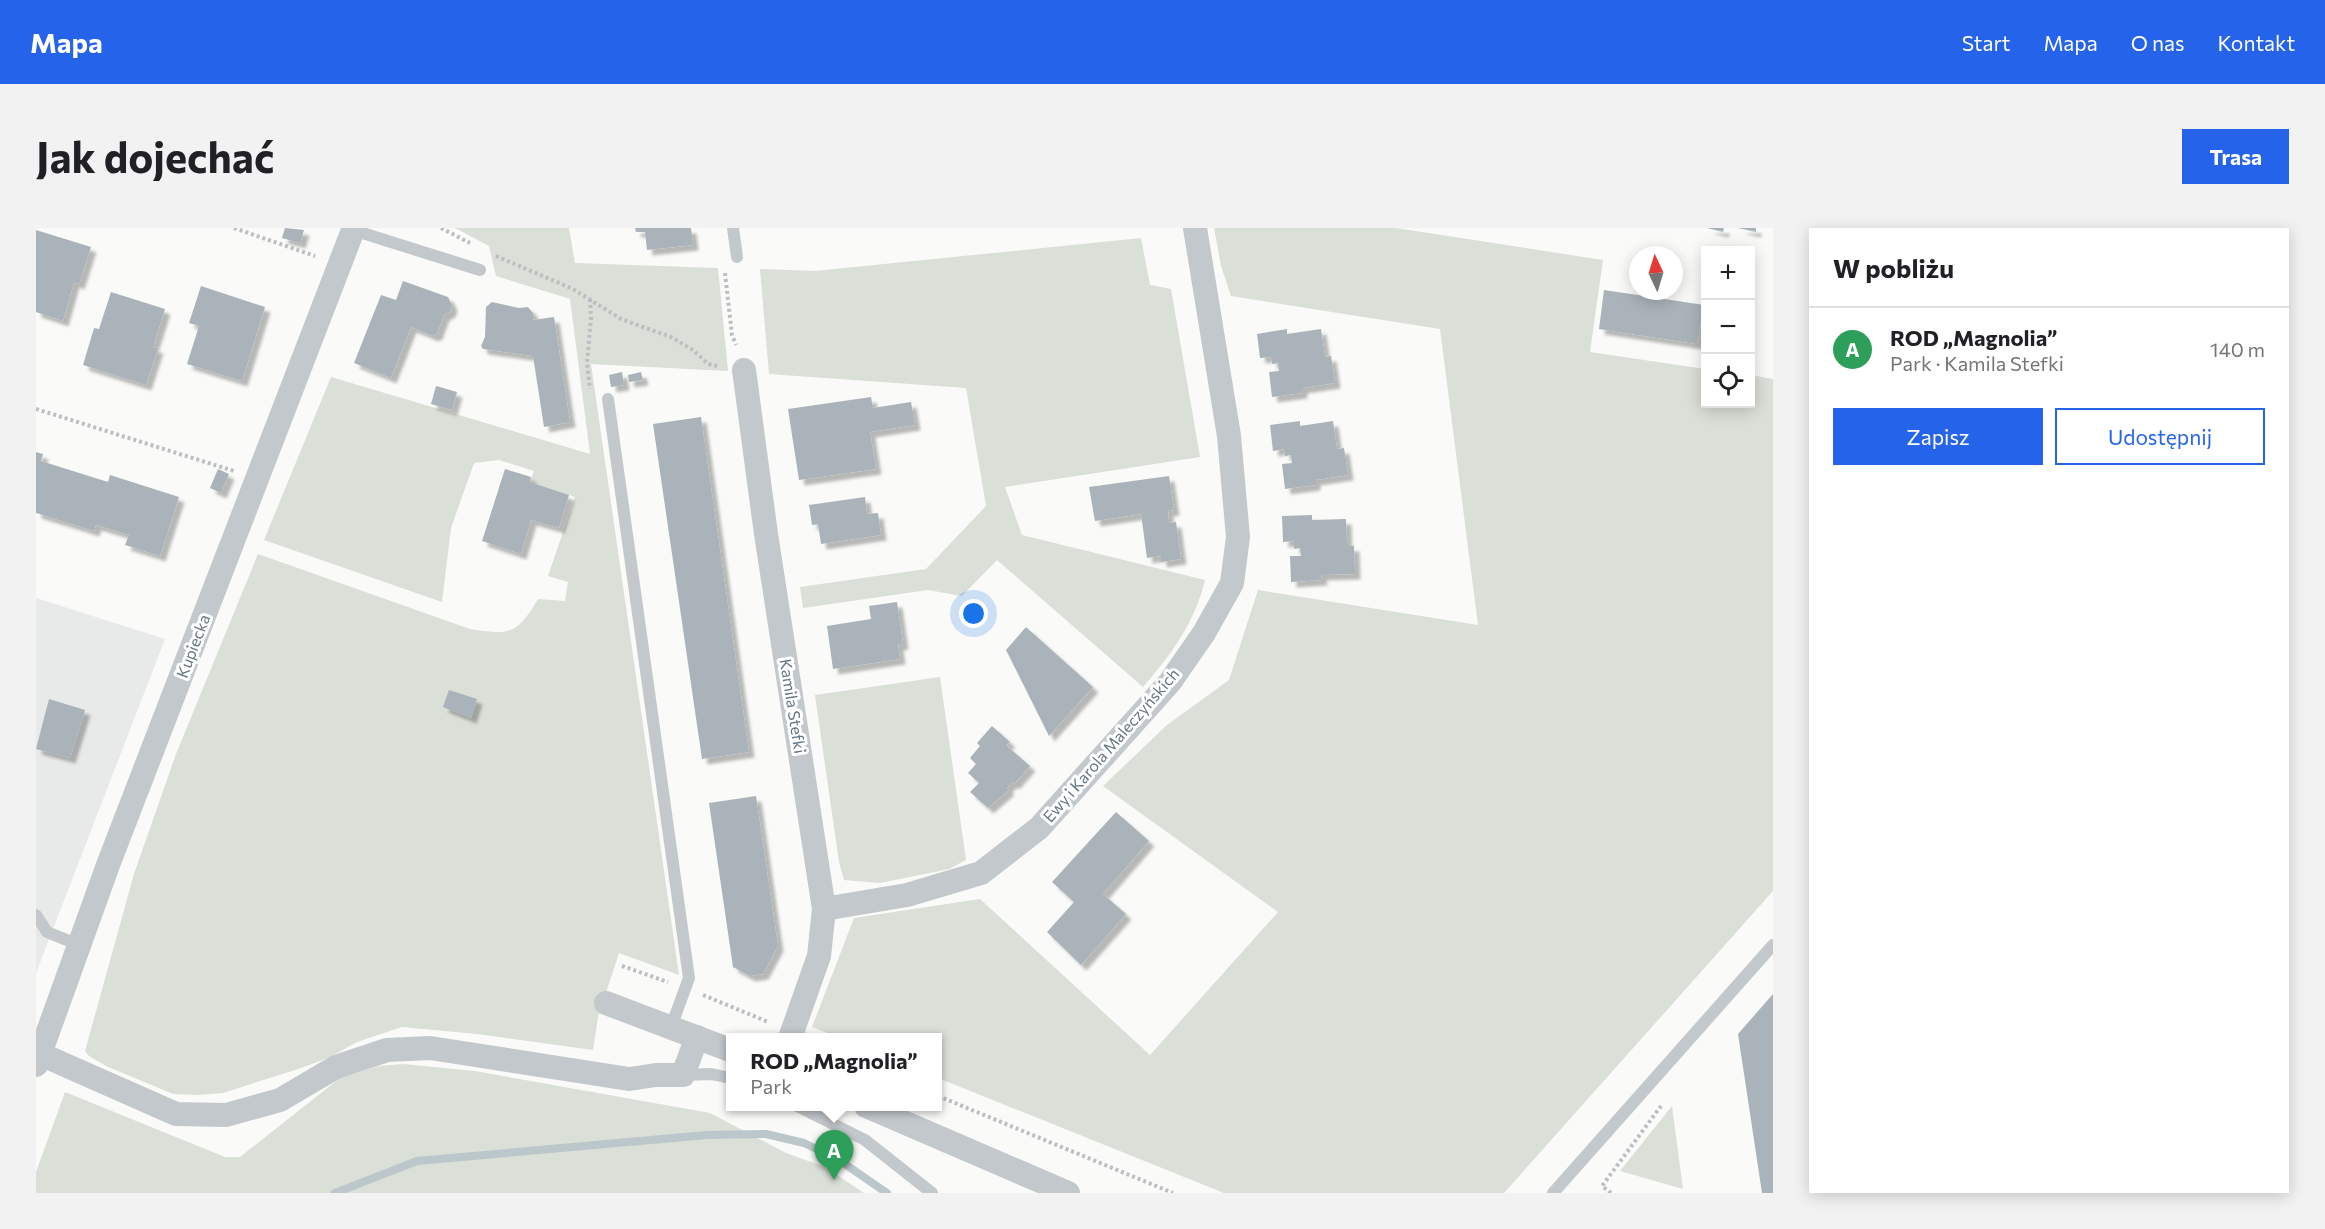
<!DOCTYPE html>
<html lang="pl">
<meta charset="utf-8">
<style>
:root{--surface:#fff;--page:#f2f2f2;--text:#202124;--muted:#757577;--line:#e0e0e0;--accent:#2563eb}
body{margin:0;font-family:Commissioner,sans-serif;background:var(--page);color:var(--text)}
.controls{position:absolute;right:18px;top:18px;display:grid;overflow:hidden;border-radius:0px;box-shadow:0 3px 15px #0003}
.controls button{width:54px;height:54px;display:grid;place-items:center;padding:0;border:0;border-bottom:2px solid var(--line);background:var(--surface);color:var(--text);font:30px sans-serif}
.compass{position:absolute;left:1593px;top:18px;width:54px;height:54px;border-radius:50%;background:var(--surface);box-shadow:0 3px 15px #0003;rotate:356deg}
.you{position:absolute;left:938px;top:386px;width:21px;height:21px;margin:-15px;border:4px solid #fff;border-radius:50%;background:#1a73e8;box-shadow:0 0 0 9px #1a73e833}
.badge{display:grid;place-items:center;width:39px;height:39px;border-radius:50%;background:var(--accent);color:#fff;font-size:20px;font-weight:700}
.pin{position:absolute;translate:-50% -50px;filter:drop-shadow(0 2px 3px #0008)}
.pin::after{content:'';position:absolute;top:32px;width:21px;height:18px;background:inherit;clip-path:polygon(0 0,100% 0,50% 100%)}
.popup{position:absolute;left:690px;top:805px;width:216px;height:78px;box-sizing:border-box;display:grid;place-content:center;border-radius:0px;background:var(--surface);filter:drop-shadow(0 2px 4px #0005);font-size:20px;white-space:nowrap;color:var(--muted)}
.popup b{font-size:22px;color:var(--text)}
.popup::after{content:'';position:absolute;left:50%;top:100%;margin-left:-12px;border:12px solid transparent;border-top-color:var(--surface)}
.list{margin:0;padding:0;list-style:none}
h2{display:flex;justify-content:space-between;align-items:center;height:78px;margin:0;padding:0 24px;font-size:26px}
h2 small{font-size:20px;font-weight:400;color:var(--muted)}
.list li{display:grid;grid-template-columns:39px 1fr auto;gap:18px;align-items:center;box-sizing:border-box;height:84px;padding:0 24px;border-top:2px solid var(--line)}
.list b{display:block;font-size:22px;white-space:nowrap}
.list p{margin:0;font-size:20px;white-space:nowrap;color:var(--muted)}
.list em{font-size:20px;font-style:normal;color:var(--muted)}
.actions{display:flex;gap:12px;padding:18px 24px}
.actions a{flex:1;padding:14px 0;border:2px solid var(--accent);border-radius:0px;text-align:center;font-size:21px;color:var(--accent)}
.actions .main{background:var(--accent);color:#fff}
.icon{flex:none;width:33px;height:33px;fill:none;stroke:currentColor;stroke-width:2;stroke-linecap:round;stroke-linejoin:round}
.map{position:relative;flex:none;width:1737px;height:965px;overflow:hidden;border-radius:0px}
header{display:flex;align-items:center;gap:36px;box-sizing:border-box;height:84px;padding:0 30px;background:var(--accent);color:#fff}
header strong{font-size:28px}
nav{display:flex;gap:33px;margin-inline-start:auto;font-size:21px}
.intro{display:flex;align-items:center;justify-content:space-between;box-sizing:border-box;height:144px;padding:0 36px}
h1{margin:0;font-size:42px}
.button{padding:15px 27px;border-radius:0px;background:var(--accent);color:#fff;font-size:21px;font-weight:700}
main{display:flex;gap:36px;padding:0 36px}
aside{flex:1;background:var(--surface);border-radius:0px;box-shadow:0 3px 15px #0003}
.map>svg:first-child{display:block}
</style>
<header>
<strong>Mapa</strong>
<nav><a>Start</a><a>Mapa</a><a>O nas</a><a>Kontakt</a></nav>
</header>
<div class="intro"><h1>Jak dojechać</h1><a class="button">Trasa</a></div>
<main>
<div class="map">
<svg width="1737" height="965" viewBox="0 0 1737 965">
<defs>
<filter id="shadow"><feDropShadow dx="5.5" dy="5.5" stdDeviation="1.5" flood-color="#0004"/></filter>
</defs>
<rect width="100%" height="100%" fill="#fafaf8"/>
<path fill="#e8e9e9" d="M0 370 129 411 0 745Z"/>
<g fill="#dadfd7">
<path d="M419 0H533L539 35 682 40 692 143 555 136 643 747 583 725 562 789 557 822 441 806 366 799 321 814 292 830 262 841 187 865 162 867 137 866 70 838 53 828 49 823 98 646 140 526 222 326 434 401C474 407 481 407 502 371L529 373 532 354 512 348 539 269 494 254 498 243 463 232 438 235 415 300 406 374 228 312 295 149 554 226 534 71 460 48 453 18Z"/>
<path d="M1178 0H1360L1567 32 1554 124 1669 141 1670 176H1714L1715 147 1737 151V663L1468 965H1188L902 850V810L802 809 776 799 818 690 944 671 1114 827 1242 684 1067 558 1131 497 1193 452 1222 362 1442 397 1404 101 1195 68 1185 38Z"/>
<path d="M1105 10 1114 57 1135 61 1164 229 969 259 986 307 1169 352C1159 394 1135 427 1107 459L961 332 926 368 892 362 767 380 764 359 890 341 950 278 930 160 733 146 724 41 779 43Z"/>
<path d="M904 449 930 632 913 641 844 655 808 652 803 634 779 467Z"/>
<path d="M367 836 439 843 674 885 750 925 789 939 828 965H0V944L29 864 189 929H204L304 850 343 838Z"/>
<path d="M1636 878 1647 961 1584 943Z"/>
</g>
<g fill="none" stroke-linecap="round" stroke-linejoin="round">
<path stroke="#bbc7cb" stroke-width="8" d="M299 965 381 933 671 907 730 906 768 915 803 932 851 965"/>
</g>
<g fill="#aab3b9" filter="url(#shadow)">
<path d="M249 0 268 2 264 15 246 10Z"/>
<path d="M599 0H655L657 17 611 22 609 4H600Z"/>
<path d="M1671 0H1688L1687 4Z"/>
<path d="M1702 0H1720V4Z"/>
<path d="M0 2 55 19 43 56 38 54 27 93 0 84Z"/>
<path d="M367 53 412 69 416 77 414 84 408 87 401 106 397 108 375 99 355 150 318 135 345 67 360 72Z"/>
<path d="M165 58 229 79 206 153 151 136 163 98 153 95Z"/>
<path d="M1568 62 1668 77 1661 116 1563 101Z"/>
<path d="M75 64 129 81 117 119 122 120 110 157 47 137 58 100 63 101Z"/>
<path d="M456 74 483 80 492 79 497 85V92L518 89 534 194 508 199 497 128 447 121 445 118 449 109 450 79Z"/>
<path d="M1251 101V106L1285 101 1289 129 1295 128 1299 155 1266 160V165L1236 169 1233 144 1243 143 1242 135 1236 136 1235 129 1224 130 1221 106Z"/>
<path d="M586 144 588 157 575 159 573 147Z"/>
<path d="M605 144 607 152 593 154 592 147Z"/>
<path d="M400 158 421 164 416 182 395 176Z"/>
<path d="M835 169 837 180 875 174 879 197 834 204 840 241 763 252 752 181Z"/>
<path d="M665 189 713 524 666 531 617 196Z"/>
<path d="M1264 193V198L1297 193 1301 221 1308 220 1312 247 1279 252V257L1249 261 1246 236 1256 235 1255 227 1249 228 1248 221 1237 223 1234 197Z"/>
<path d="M0 224 7 226 5 233 72 254 74 247 143 269 124 328 89 317 93 307 60 297 58 303 0 285Z"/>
<path d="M182 241 193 246 185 265 174 260Z"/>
<path d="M469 241 495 249 494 254 533 267 523 300 495 292 485 326 446 313Z"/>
<path d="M1133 248 1138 282 1132 283 1133 295 1140 294 1145 331 1125 334V328L1111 330 1105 286 1059 293 1053 259Z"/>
<path d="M829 269 831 286 842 285 845 307 785 316 782 296 776 297 773 277Z"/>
<path d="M1276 287V292L1310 291 1311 318H1318L1319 346 1285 347 1286 352 1255 354 1254 328H1265L1264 320 1258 321V313L1247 314 1246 288Z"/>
<path d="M861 374 867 416 862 417 864 431 797 441 791 398 835 391 833 378Z"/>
<path d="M990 399 1057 459 1013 508 970 422Z"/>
<path d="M413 462 441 471 435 490 407 479Z"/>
<path d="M13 471 49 482 34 530 0 521Z"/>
<path d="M956 498 974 514 970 517 994 538 978 556 976 554 973 557 971 560 973 562 952 580 934 564 943 555 932 545 940 536 934 530 944 518 941 515Z"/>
<path d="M720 568 742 718 727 746 714 748 697 739 673 575Z"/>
<path d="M1080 584 1113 613 1067 666 1090 686 1045 737 1011 704 1038 674 1016 654Z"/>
<path d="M1737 766V965H1726L1702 806Z"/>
</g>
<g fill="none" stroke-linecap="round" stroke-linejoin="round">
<g stroke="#bbbfc2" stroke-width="4" stroke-dasharray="3 3" stroke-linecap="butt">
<path d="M198 0 279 28"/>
<path d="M405 0 434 15"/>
<path d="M460 28 537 61 585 91 635 109 657 122 672 136 682 138"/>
<path d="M689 45 696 107 700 117"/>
<path d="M554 71 555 90 551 135 554 161"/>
<path d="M0 181 198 243"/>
<path d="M586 738 632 754"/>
<path d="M667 767 732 794"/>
<path d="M902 868 1137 965"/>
<path d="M1575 965 1566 958 1625 878"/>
</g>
<g stroke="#c3c8cc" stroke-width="12">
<path d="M318 0 317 2 444 42"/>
<path d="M697 0 701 29"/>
<path d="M572 171 653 750 635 799"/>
<path d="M0 687 11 704 43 717"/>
<path d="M647 847 675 846 694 850"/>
<path d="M761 878 829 912 896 965"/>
<path d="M1517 965 1737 717"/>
</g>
<g stroke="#c3c8cc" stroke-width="24">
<path d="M708 142 730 306 788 681 783 728 754 810"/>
<path d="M788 681 871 667 945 645 1003 600 1134 454 1168 405 1196 355 1202 309 1193 208 1159 0"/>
<path d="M570 775 694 822"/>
<path d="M4 826 140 886 190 887 244 872 300 839 351 822 394 820 593 851 620 847H647L661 809"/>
<path d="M0 837 72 637 317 2"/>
<path d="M830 878 1032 965"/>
</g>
</g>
<g text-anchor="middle" stroke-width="6" stroke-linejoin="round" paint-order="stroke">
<g font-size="16" fill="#657683" stroke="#fff">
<text transform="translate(157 418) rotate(-69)" y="6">Kupiecka</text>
<text transform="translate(757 478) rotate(81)" y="6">Kamila Stefki</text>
<text transform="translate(1075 517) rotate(-49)" y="6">Ewy i Karola Maleczyńskich</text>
</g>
</g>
</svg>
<div class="controls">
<button>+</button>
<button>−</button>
<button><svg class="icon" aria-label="locate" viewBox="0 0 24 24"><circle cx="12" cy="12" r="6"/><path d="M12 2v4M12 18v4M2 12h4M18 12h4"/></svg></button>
</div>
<svg class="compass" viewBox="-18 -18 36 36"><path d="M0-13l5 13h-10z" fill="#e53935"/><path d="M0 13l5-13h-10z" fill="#757577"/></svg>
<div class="you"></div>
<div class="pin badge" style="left:798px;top:952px;background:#2e9e5b">A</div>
<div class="popup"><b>ROD „Magnolia”</b>Park</div>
</div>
<aside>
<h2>W pobliżu<small></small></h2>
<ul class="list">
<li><span class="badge" style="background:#2e9e5b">A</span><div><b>ROD „Magnolia”</b><p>Park · Kamila Stefki</p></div><em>140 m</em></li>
</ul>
<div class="actions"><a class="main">Zapisz</a><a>Udostępnij</a></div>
</aside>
</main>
